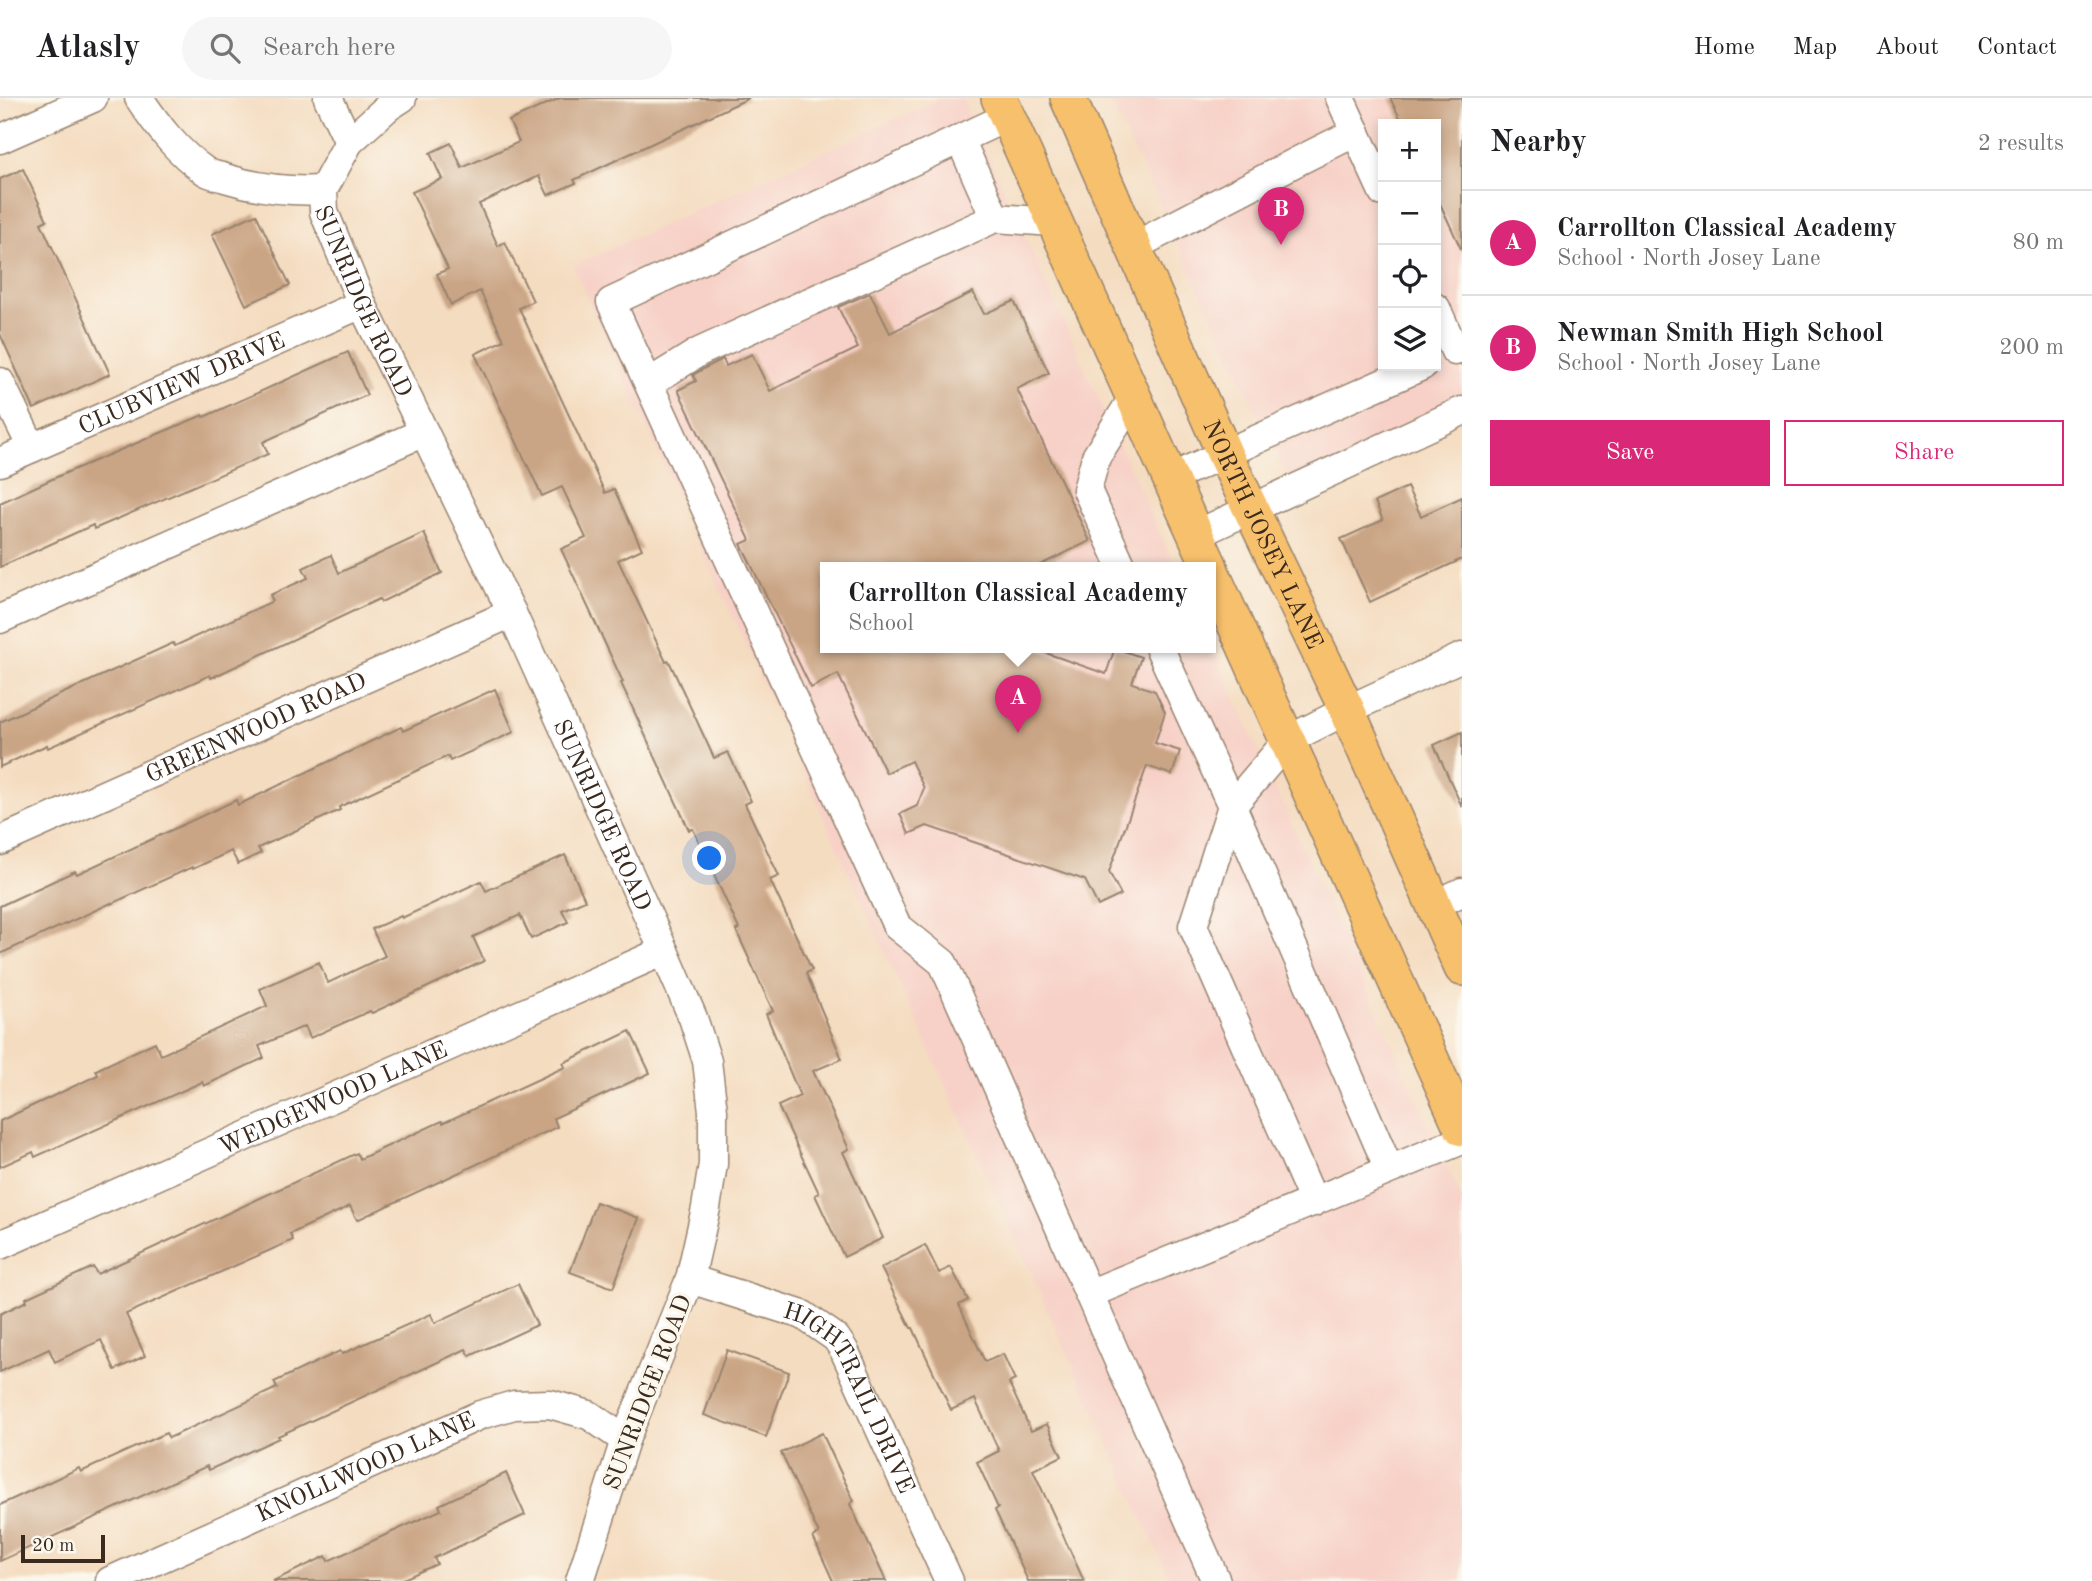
<!DOCTYPE html>
<meta charset="utf-8">
<style>
:root{--surface:#fff;--page:#f6f6f6;--text:#202124;--muted:#757577;--line:#e0e0e0;--accent:#db2777}
body{margin:0;font-family:"Old Standard TT",serif;background:var(--page);color:var(--text)}
.controls{position:absolute;right:21px;top:21px;display:grid;overflow:hidden;border-radius:0px;box-shadow:0 4px 10px #0003}
.controls button{width:63px;height:63px;display:grid;place-items:center;padding:0;border:0;border-bottom:2px solid var(--line);background:var(--surface);color:var(--text);font:35px sans-serif}
.scale{position:absolute;left:21px;bottom:18px;width:84px;box-sizing:border-box;padding-left:7px;border:4px solid #3b2a1e;border-top:0;font-size:19px;line-height:24px;white-space:nowrap;color:#3b2a1e;-webkit-text-stroke:5px #fbf7ec;paint-order:stroke}
.you{position:absolute;left:710px;top:761px;width:24px;height:24px;margin:-18px;border:5px solid #fff;border-radius:50%;background:#1a73e8;box-shadow:0 0 0 10px #1a73e833}
.badge{display:grid;place-items:center;width:46px;height:46px;border-radius:50%;background:var(--accent);color:#fff;font-size:23px;font-weight:700}
.pin{position:absolute;translate:-50% -58px;filter:drop-shadow(0 2px 4px #0008)}
.pin::after{content:'';position:absolute;top:37px;width:24px;height:21px;background:inherit;clip-path:polygon(0 0,100% 0,50% 100%)}
.popup{position:absolute;left:820px;top:464px;width:396px;height:91px;box-sizing:border-box;display:grid;place-content:center;border-radius:0px;background:var(--surface);filter:drop-shadow(0 2px 5px #0005);font-size:23px;white-space:nowrap;color:var(--muted)}
.popup b{font-size:26px;color:var(--text)}
.popup::after{content:'';position:absolute;left:50%;top:100%;margin-left:-14px;border:14px solid transparent;border-top-color:var(--surface)}
.list{margin:0;padding:0;list-style:none}
h2{display:flex;justify-content:space-between;align-items:center;height:91px;margin:0;padding:0 28px;font-size:30px}
h2 small{font-size:23px;font-weight:400;color:var(--muted)}
.list li{display:grid;grid-template-columns:46px 1fr auto;gap:21px;align-items:center;box-sizing:border-box;height:105px;padding:0 28px;border-top:2px solid var(--line)}
.list b{display:block;font-size:26px;white-space:nowrap}
.list p{margin:0;font-size:23px;white-space:nowrap;color:var(--muted)}
.list em{font-size:23px;font-style:normal;color:var(--muted)}
.actions{display:flex;gap:14px;padding:21px 28px}
.actions a{flex:1;padding:16px 0;border:2px solid var(--accent);border-radius:0px;text-align:center;font-size:24px;color:var(--accent)}
.actions .main{background:var(--accent);color:#fff}
.icon{flex:none;width:38px;height:38px;fill:none;stroke:currentColor;stroke-width:2;stroke-linecap:round;stroke-linejoin:round}
.map{position:relative;flex:none;width:1462px;height:1483px;overflow:hidden}
header{display:flex;align-items:center;gap:42px;box-sizing:border-box;height:98px;padding:0 35px;background:var(--surface);border-bottom:2px solid var(--line)}
header strong{font-size:33px}
nav{display:flex;gap:38px;margin-inline-start:auto;font-size:24px}
.search{width:490px;height:63px;background:var(--page);display:flex;align-items:center;gap:18px;box-sizing:border-box;padding:0 24px;border-radius:38px;color:var(--muted);font-size:26px}
main{display:flex}
aside{flex:1;background:var(--surface)}
.map>svg:first-child{display:block}
</style>
<header>
<strong>Atlasly</strong>
<div class="search"><svg class="icon" aria-label="search" viewBox="0 0 24 24"><circle cx="10" cy="10" r="6"/><path d="M15 15l6 6"/></svg>Search here</div>
<nav><a>Home</a><a>Map</a><a>About</a><a>Contact</a></nav>
</header>
<main>
<div class="map">
<svg width="1462" height="1483" viewBox="0 0 1462 1483">
<rect width="100%" height="100%" fill="#fbf7ec"/>
<filter id="ink" filterUnits="userSpaceOnUse"><feTurbulence type="fractalNoise" baseFrequency=".0143" numOctaves="2"/><feDisplacementMap in="SourceGraphic" scale="14" xChannelSelector="R" yChannelSelector="G"/><feConvolveMatrix kernelMatrix="1 2 1 2 8 2 1 2 1" color-interpolation-filters="sRGB"/></filter>
<filter id="wash" filterUnits="userSpaceOnUse"><feTurbulence type="fractalNoise" baseFrequency=".00686" numOctaves="4" result="noise"/><feDisplacementMap in="SourceGraphic" scale="28" xChannelSelector="R" yChannelSelector="G"/><feGaussianBlur stdDeviation="1.57" result="paint"/><feColorMatrix in="noise" values="0 0 0 0 0 0 0 0 0 0 0 0 0 0 0 0 0 1.4 0 .05"/><feComposite in="paint" operator="in"/></filter>
<g filter="url(#wash)">
<rect width="100%" height="100%" fill="#f4dcc0"/>
<g fill="#f7d1c7" fill-rule="evenodd">
<path d="M942 0H962L1175 469H825V549H1210L1211 548 1462 1101V1483H1171L573 168Z"/>
<path d="M1109 0H1462V307L1293 391ZM1383 26H1436V268H1383Z"/>
</g>
<g id="blocks">
<g fill="#caa585">
<path d="M560 0H749L574 82 576 85 548 97 539 78 479 106 498 148 505 144 533 203 519 210 605 395 614 391 642 451 618 462 666 564 669 563 714 660 728 654 751 703 745 706 779 778 770 782 812 872 806 875 842 961 813 973 849 1051 843 1054 883 1140 844 1159 815 1097 819 1095 778 1008 800 998 766 916 773 913 736 832 739 831 693 731 689 732 621 585 623 584 561 451 586 440 562 389 542 398 475 256 504 242 480 193 451 207 437 176 448 171 412 94 442 81 430 55 451 45 462 70 519 44 509 23Z"/>
<path d="M1390 0H1462V153L1436 97V26H1403Z"/>
<path d="M23 71 47 122 41 125 110 276 34 311 0 236V81Z"/>
<path d="M256 116 290 187 246 207 212 136Z"/>
<path d="M973 194 984 216 1014 203 1049 275 1017 291 1090 443 1036 469H825V549H1036L1037 552 1106 576 1115 550 1141 559 1132 585 1155 593 1165 614 1155 645 1180 653 1172 677 1147 668 1109 774 1121 797 1098 808 1085 782 927 728 909 736 900 716 917 708 924 690 911 663 886 675 838 576 811 590 741 446 750 442 678 292 696 283 693 277 707 269 723 261 726 268 752 256 770 293 858 250 838 209 870 195 890 235Z"/>
<path d="M348 254 367 297 263 344 268 356 94 431 93 427 0 469V405L61 377 203 317 204 319Z"/>
<path d="M1407 389 1421 418 1462 399V461L1370 504 1341 441 1383 422 1375 404Z"/>
<path d="M424 435 442 475 381 504 379 501 211 580 210 577 48 650 47 647 0 669V624L173 545 175 548 273 503 270 497 308 480 303 470 331 457 339 475Z"/>
<path d="M495 591 514 634 450 663 448 658 339 709 340 712 258 750 261 755 238 766 231 753 193 771 192 769 111 806V805L0 856V808L75 773 77 776 236 702 238 707 401 629 403 633Z"/>
<path d="M1462 634V709L1434 647Z"/>
<path d="M565 757 585 802 562 812 568 824 531 841 520 817 473 839 484 863 372 915 370 913 310 940 305 928 259 948 264 960 204 988 202 984 35 1059 33 1054 0 1069V1023L98 977 96 972 155 944 161 957 267 908 260 891 319 864 328 885 385 858 372 831 401 818 402 820 481 783 486 793Z"/>
<path d="M630 933 650 975 554 1020 557 1029 357 1122 350 1108 290 1136 293 1142 126 1216 145 1258 115 1272 101 1242 55 1264 49 1251 0 1274V1216L27 1203 26 1200 93 1169 97 1176 357 1055 360 1061 442 1023 443 1025 565 969 563 965Z"/>
<path d="M596 1104 639 1120 613 1190 570 1174Z"/>
<path d="M925 1147 939 1175 951 1169 968 1202 959 1207 985 1264 1003 1256 1015 1282 1009 1285 1031 1333 1047 1326 1062 1358 1033 1372 1084 1483H1028L995 1412 998 1410 977 1364 999 1353 975 1301 951 1312 913 1230H911L881 1170Z"/>
<path d="M518 1186 537 1227 470 1258 466 1251 278 1338 279 1340 209 1372 207 1368 0 1463V1407L79 1370 81 1374 166 1335 169 1340 277 1290 274 1284 340 1253 342 1256 431 1216 435 1225Z"/>
<path d="M727 1252 789 1274 766 1339 704 1317Z"/>
<path d="M822 1335 854 1403 850 1406 886 1483H833L813 1439 819 1436 781 1355Z"/>
<path d="M506 1375 525 1417 434 1460 437 1466 399 1483H273L326 1458 328 1463 441 1412 439 1407Z"/>
</g>
</g>
</g>
<g filter="url(#ink)">
<use href="#blocks" fill-opacity="0" stroke="#98836f" stroke-width="2"/>
<g fill="none" stroke-linecap="round" stroke-linejoin="round">
<defs>
<g id="minor">
<path d="M139 0C157 27 177 54 205 73 211 77 219 78 225 80 257 90 290 94 323 92"/>
<path d="M328 0 349 44"/>
<path id="s1" d="M402 0 388 9 349 44 323 92 324 114 362 206 512 515 664 853 693 920 707 963 713 1013V1066L706 1110 690 1181 625 1342 580 1483"/>
<path d="M1340 0 1383 94"/>
<path d="M0 41 93 0"/>
<path d="M960 41 1007 19"/>
<path d="M995 120 1054 124"/>
<path d="M1133 149 1300 62 1356 34"/>
<path d="M1436 210 1455 253"/>
<path d="M0 284 32 350"/>
<path d="M649 285 699 254 995 120 960 41 611 204 897 828 943 865 1089 1196"/>
<path id="s2" d="M0 364 362 206"/>
<path d="M1170 380 1422 268"/>
<path d="M1195 437 1462 313"/>
<path d="M1122 469 1087 392 1096 359 1133 300"/>
<path d="M0 521 424 334"/>
<path d="M1159 549 1232 708 1193 828 1314 1104"/>
<path id="s3" d="M0 743 512 515"/>
<path d="M1434 807 1462 794"/>
<path d="M1389 1071 1232 708 1288 642 1347 612 1462 559"/>
<path id="s4" d="M0 1147 664 853"/>
<path id="s5" d="M690 1181 803 1217 836 1240 844 1252 949 1483"/>
<path id="s6" d="M110 1483 480 1317 514 1307 550 1306 589 1317 625 1342"/>
<path d="M1216 1483 1089 1196 1462 1042"/>
</g>
<g id="major">
<path d="M999 0 1210 469"/>
<path id="s7" d="M1068 0 1225 357 1347 612 1462 870"/>
<path d="M1210 471 1462 1030"/>
</g>
</defs>
<use href="#minor" stroke="#98836f" stroke-width="31"/>
<use href="#major" stroke="#98836f" stroke-width="38"/>
<use href="#minor" stroke="#fff" stroke-width="28"/>
<use href="#major" stroke="#f7c06c" stroke-width="35"/>
</g>
</g>
<g text-anchor="middle" stroke-width="7" stroke-linejoin="round" paint-order="stroke">
<g font-size="24" fill="#3b2a1e" stroke="#fbf7ec">
<text dy="8" stroke="none"><textPath href="#s1" startOffset="243">SUNRIDGE ROAD</textPath></text>
<text dy="8" stroke="none"><textPath href="#s2" startOffset="198">CLUBVIEW DRIVE</textPath></text>
<text dy="8" stroke="none"><textPath href="#s7" startOffset="478">NORTH JOSEY LANE</textPath></text>
<text dy="8" stroke="none"><textPath href="#s3" startOffset="280">GREENWOOD ROAD</textPath></text>
<text dy="8" stroke="none"><textPath href="#s1" startOffset="810">SUNRIDGE ROAD</textPath></text>
<text dy="8" stroke="none"><textPath href="#s4" startOffset="364">WEDGEWOOD LANE</textPath></text>
<text transform="translate(647 1294) rotate(-69)" y="8">SUNRIDGE ROAD</text>
<text dy="8" stroke="none"><textPath href="#s5" startOffset="214">HIGHTRAIL DRIVE</textPath></text>
<text dy="8" stroke="none"><textPath href="#s6" startOffset="280">KNOLLWOOD LANE</textPath></text>
</g>
</g>
</svg>
<div class="controls">
<button>+</button>
<button>−</button>
<button><svg class="icon" aria-label="locate" viewBox="0 0 24 24"><circle cx="12" cy="12" r="6"/><path d="M12 2v4M12 18v4M2 12h4M18 12h4"/></svg></button>
<button><svg class="icon" aria-label="layers" viewBox="0 0 24 24"><path d="M12 4l9 5-9 5-9-5zM3 14l9 5 9-5"/></svg></button>
</div>
<div class="scale">20 m</div>
<div class="you"></div>
<div class="pin badge" style="left:1018px;top:635px">A</div>
<div class="popup"><b>Carrollton Classical Academy</b>School</div>
<div class="pin badge" style="left:1281px;top:147px">B</div>
</div>
<aside>
<h2>Nearby<small>2 results</small></h2>
<ul class="list">
<li><span class="badge">A</span><div><b>Carrollton Classical Academy</b><p>School · North Josey Lane</p></div><em>80 m</em></li>
<li><span class="badge">B</span><div><b>Newman Smith High School</b><p>School · North Josey Lane</p></div><em>200 m</em></li>
</ul>
<div class="actions"><a class="main">Save</a><a>Share</a></div>
</aside>
</main>
